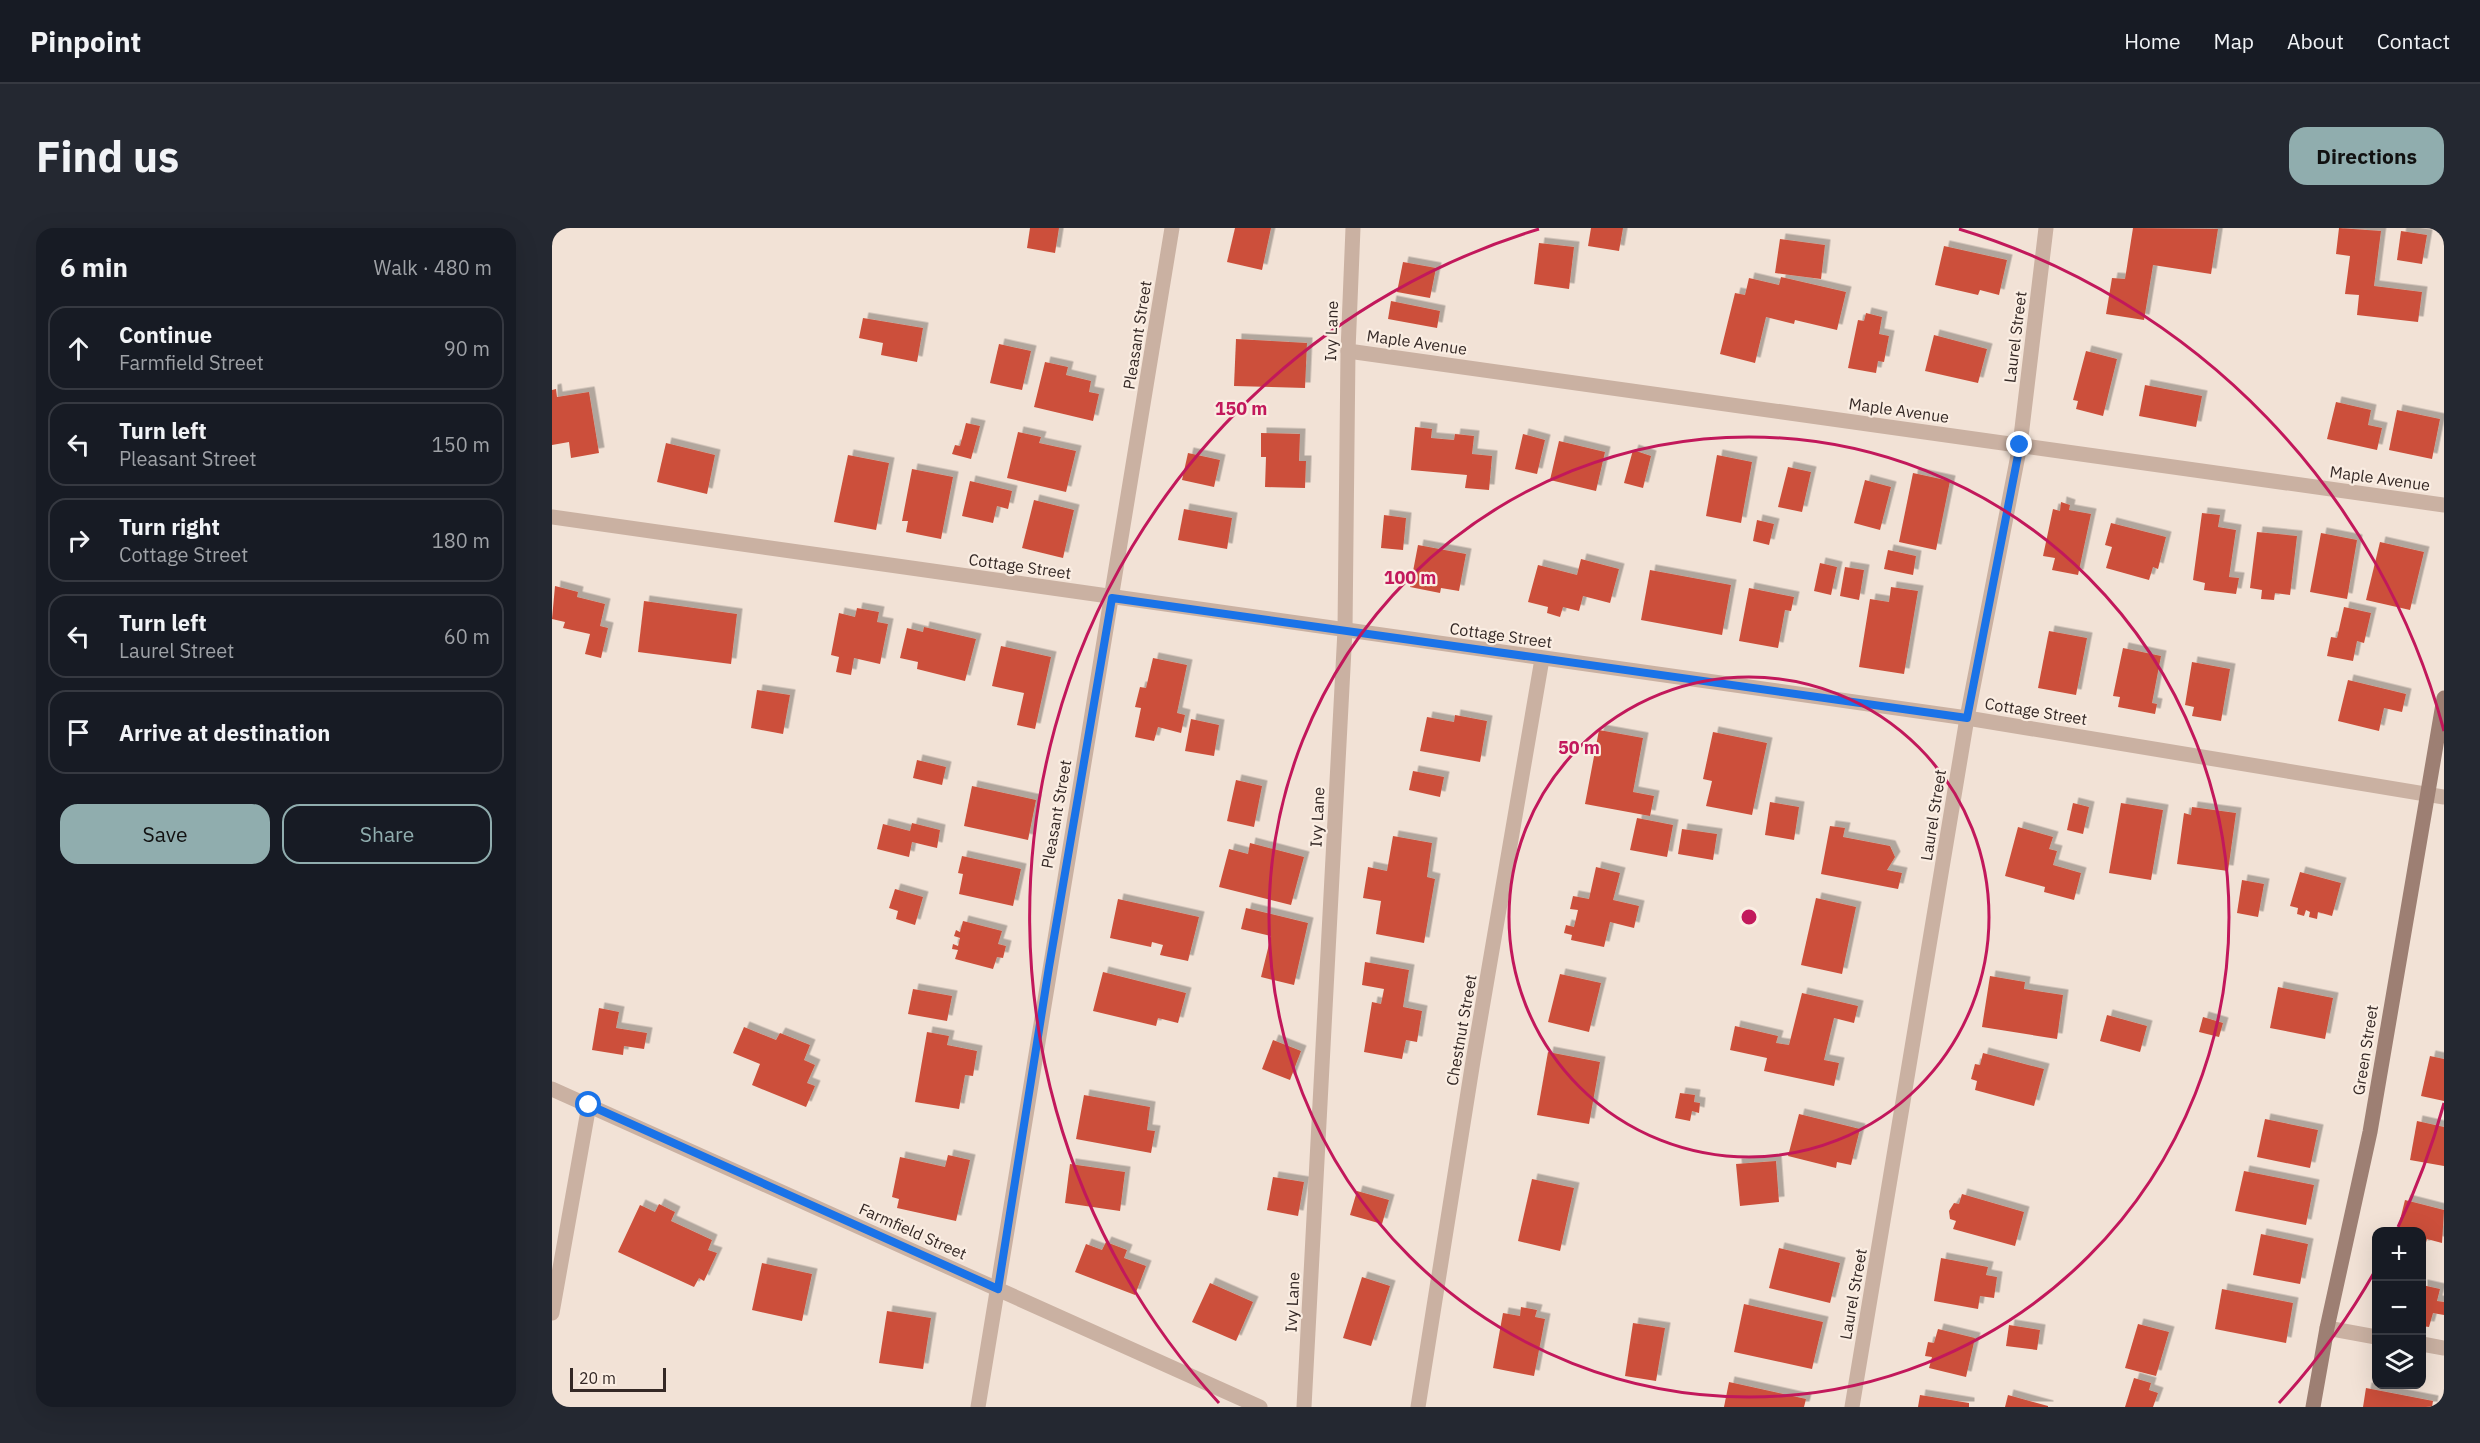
<!DOCTYPE html>
<meta charset="utf-8">
<style>
:root{--surface:#171b24;--page:#242831;--text:#f1f3f6;--muted:#9ea1a6;--line:#363941;--accent:#90adae}
body{margin:0;font-family:"IBM Plex Sans",sans-serif;background:var(--page);color:var(--text)}
.controls{position:absolute;right:18px;bottom:18px;display:grid;overflow:hidden;border-radius:12px;box-shadow:0 6px 24px #0002}
.controls button{width:54px;height:54px;display:grid;place-items:center;padding:0;border:0;border-bottom:2px solid var(--line);background:var(--surface);color:var(--text);font:30px sans-serif}
.scale{position:absolute;left:18px;bottom:15px;width:96px;box-sizing:border-box;padding-left:6px;border:3px solid #342825;border-top:0;font-size:16px;line-height:21px;white-space:nowrap;color:#342825;-webkit-text-stroke:4px #faede2;paint-order:stroke}
.stop{position:absolute;width:18px;height:18px;margin:-14px;border:4px solid #1a73e8;border-radius:50%;background:#fff}
.stop.end{background:#1a73e8;border-color:#fff;box-shadow:0 2px 6px #0008}
.list{margin:0;padding:0;list-style:none}
h2{display:flex;justify-content:space-between;align-items:center;height:78px;margin:0;padding:0 24px;font-size:26px}
h2 small{font-size:20px;font-weight:400;color:var(--muted)}
.list li{display:grid;grid-template-columns:39px 1fr auto;gap:18px;align-items:center;box-sizing:border-box;height:84px;margin:0 12px 12px;padding:0 12px;border:2px solid var(--line);border-radius:18px}
.list b{display:block;font-size:22px;white-space:nowrap}
.list p{margin:0;font-size:20px;white-space:nowrap;color:var(--muted)}
.list em{font-size:20px;font-style:normal;color:var(--muted)}
.actions{display:flex;gap:12px;padding:18px 24px}
.actions a{flex:1;padding:14px 0;border:2px solid var(--accent);border-radius:18px;text-align:center;font-size:21px;color:var(--accent)}
.actions .main{background:var(--accent);color:#111}
.icon{flex:none;width:33px;height:33px;fill:none;stroke:currentColor;stroke-width:2;stroke-linecap:round;stroke-linejoin:round}
.map{position:relative;flex:none;width:1892px;height:1179px;overflow:hidden;border-radius:18px}
header{display:flex;align-items:center;gap:36px;box-sizing:border-box;height:84px;padding:0 30px;background:var(--surface);border-bottom:2px solid var(--line)}
header strong{font-size:28px}
nav{display:flex;gap:33px;margin-inline-start:auto;font-size:21px}
.intro{display:flex;align-items:center;justify-content:space-between;box-sizing:border-box;height:144px;padding:0 36px}
h1{margin:0;font-size:42px}
.button{padding:15px 27px;border-radius:18px;background:var(--accent);color:#111;font-size:21px;font-weight:700}
main{display:flex;gap:36px;padding:0 36px}
aside{flex:1;background:var(--surface);border-radius:18px;box-shadow:0 6px 24px #0002}
.map>svg:first-child{display:block}
</style>
<header>
<strong>Pinpoint</strong>
<nav><a>Home</a><a>Map</a><a>About</a><a>Contact</a></nav>
</header>
<div class="intro"><h1>Find us</h1><a class="button">Directions</a></div>
<main>
<aside>
<h2>6 min<small>Walk · 480 m</small></h2>
<ul class="list">
<li><svg class="icon" aria-label="ahead" viewBox="0 0 24 24"><path d="M12 20V5M6 11l6-6 6 6"/></svg><div><b>Continue</b><p>Farmfield Street</p></div><em>90 m</em></li>
<li><svg class="icon" aria-label="left" viewBox="0 0 24 24"><path d="M17 20v-9H6M10 6l-5 5 5 5"/></svg><div><b>Turn left</b><p>Pleasant Street</p></div><em>150 m</em></li>
<li><svg class="icon" aria-label="right" viewBox="0 0 24 24"><path d="M7 20v-9h11M14 6l5 5-5 5"/></svg><div><b>Turn right</b><p>Cottage Street</p></div><em>180 m</em></li>
<li><svg class="icon" aria-label="left" viewBox="0 0 24 24"><path d="M17 20v-9H6M10 6l-5 5 5 5"/></svg><div><b>Turn left</b><p>Laurel Street</p></div><em>60 m</em></li>
<li><svg class="icon" aria-label="arrive" viewBox="0 0 24 24"><path d="M6 21V4h12l-3 4 3 4H6"/></svg><div><b>Arrive at destination</b></div></li>
</ul>
<div class="actions"><a class="main">Save</a><a>Share</a></div>
</aside>
<div class="map">
<svg width="1892" height="1179" viewBox="0 0 1892 1179">
<defs>
<filter id="shadow"><feDropShadow dx="5.5" dy="-5.5" stdDeviation="0" flood-color="#0004"/></filter>
</defs>
<rect width="100%" height="100%" fill="#f2e2d6"/>
<g fill="#cc503a" filter="url(#shadow)">
<path d="M478 0H507L503 25 475 20Z"/>
<path d="M683 0H719L710 42 675 34Z"/>
<path d="M1039 0H1071L1067 23 1036 18Z"/>
<path d="M1581 0 1666 1 1659 46 1601 37 1592 92 1554 86 1560 50 1573 51Z"/>
<path d="M1787 0 1829 3 1822 58 1870 64 1866 94 1805 87 1807 67 1793 66 1798 28 1784 26Z"/>
<path d="M1849 3 1875 7 1870 36 1845 32Z"/>
<path d="M1228 11 1273 17 1269 51 1223 45Z"/>
<path d="M987 15 1022 19 1017 61 982 56Z"/>
<path d="M1392 18 1455 32 1447 67 1428 62 1426 67 1383 57Z"/>
<path d="M851 34 884 40 878 70 845 64Z"/>
<path d="M1229 49 1294 64 1285 102 1243 92 1242 96 1214 89 1203 135 1168 126 1183 65 1193 67 1197 50 1227 57Z"/>
<path d="M839 73 888 83 885 100 836 91Z"/>
<path d="M1314 85 1330 89 1327 106 1337 108 1332 134 1326 133 1324 145 1296 140 1306 92 1312 93Z"/>
<path d="M311 90 371 100 365 134 329 127 331 115 307 110Z"/>
<path d="M1382 107 1435 121 1426 155 1373 143Z"/>
<path d="M684 111 755 115 753 160 682 158Z"/>
<path d="M447 116 479 123 470 162 438 155Z"/>
<path d="M1534 123 1565 131 1551 188 1524 181 1526 173 1521 172Z"/>
<path d="M493 134 516 139 514 147 539 153 537 164 547 166 541 193 482 179Z"/>
<path d="M1593 157 1650 168 1644 199 1587 188Z"/>
<path d="M4 161 5 169 37 164 47 225 19 230 17 214 0 217V162Z"/>
<path d="M1784 174 1819 182 1816 197 1830 200 1825 222 1775 211Z"/>
<path d="M1845 182 1888 191 1880 231 1837 222Z"/>
<path d="M414 195 428 198 419 231 400 226 403 217 408 218Z"/>
<path d="M863 199 880 201 879 210 902 212 903 206 922 208 920 226 940 228 937 262 913 260 915 247 859 242Z"/>
<path d="M466 204 489 209 487 215 524 223 514 264 455 250Z"/>
<path d="M709 205 748 206 747 233H754L753 260 713 259 714 229H709Z"/>
<path d="M971 206 993 212 985 246 963 241Z"/>
<path d="M1007 213 1053 224 1044 263 998 252Z"/>
<path d="M114 215 163 227 155 266 105 254Z"/>
<path d="M1081 222 1099 228 1091 260 1072 255Z"/>
<path d="M636 225 668 232 662 259 630 252Z"/>
<path d="M296 227 337 235 324 302 282 294Z"/>
<path d="M1165 227 1200 234 1189 295 1154 288Z"/>
<path d="M1236 239 1259 244 1250 284 1226 279Z"/>
<path d="M360 241 401 249 389 311 354 304 356 293H350Z"/>
<path d="M1361 245 1398 253 1384 322 1347 314Z"/>
<path d="M1313 252 1339 259 1328 302 1302 295Z"/>
<path d="M418 253 460 263 456 281 445 278 441 295 410 288Z"/>
<path d="M482 272 522 282 511 330 470 320Z"/>
<path d="M1509 274 1518 277 1517 282 1539 286 1526 347 1500 342 1503 330 1491 328 1501 281 1508 283Z"/>
<path d="M632 281 680 290 675 321 626 312Z"/>
<path d="M1650 285 1668 287 1666 299 1684 302 1677 349 1687 350 1684 366 1652 362 1653 355 1641 352Z"/>
<path d="M832 287 854 290 851 322 829 320Z"/>
<path d="M1205 292 1222 296 1217 317 1201 313Z"/>
<path d="M1559 295 1614 309 1606 341 1601 339 1597 352 1554 340 1560 319 1553 317Z"/>
<path d="M1705 304 1745 308 1738 367 1723 365 1722 372 1709 371 1710 362 1698 360Z"/>
<path d="M1769 305 1805 312 1795 371 1758 364Z"/>
<path d="M1828 314 1872 324 1858 382 1814 372Z"/>
<path d="M866 317 914 326 907 363 889 360 888 365 858 359Z"/>
<path d="M1336 322 1364 328 1361 347 1332 341Z"/>
<path d="M1029 331 1067 341 1058 375 1031 368 1027 383 1011 379 1008 389 995 385 996 379 976 374 986 337 1025 347Z"/>
<path d="M1268 335 1285 339 1279 367 1262 363Z"/>
<path d="M1293 339 1312 342 1307 372 1288 368Z"/>
<path d="M1098 342 1179 357 1170 407 1089 392Z"/>
<path d="M3 358 26 364 25 369 53 376 48 398 56 400 49 430 33 426 38 406 11 400 13 394 0 391Z"/>
<path d="M1339 359 1366 363 1352 446 1307 439 1318 371 1337 374Z"/>
<path d="M1197 360 1242 369 1239 383 1233 382 1226 420 1187 413Z"/>
<path d="M92 373 185 386 179 436 86 424Z"/>
<path d="M1792 379 1819 385 1812 415 1805 413 1801 433 1775 428 1779 409 1785 410Z"/>
<path d="M305 380 327 384 325 394 336 396 328 436 302 430 299 447 284 444 287 429 279 427 287 385 303 389Z"/>
<path d="M372 399 424 411 413 453 365 441 366 434 348 430 355 400 371 404Z"/>
<path d="M1497 403 1535 410 1524 467 1486 460Z"/>
<path d="M449 418 499 429 483 501 465 497 472 465 440 458Z"/>
<path d="M1571 420 1609 428 1600 475 1605 476 1603 486 1566 479 1568 469 1561 468Z"/>
<path d="M601 430 635 437 625 485 633 487 629 505 606 499 602 513 583 509 589 480 583 479 588 459 594 460Z"/>
<path d="M1640 434 1678 441 1669 493 1640 488 1642 479 1633 477Z"/>
<path d="M1796 452 1854 466 1850 484 1832 480 1827 503 1786 493Z"/>
<path d="M205 462 238 467 231 506 199 500Z"/>
<path d="M903 487 935 493 928 534 868 523 875 489 902 494Z"/>
<path d="M639 491 667 497 662 528 633 523Z"/>
<path d="M1047 502 1091 510 1081 564 1102 568 1098 588 1033 576Z"/>
<path d="M1161 504 1215 515 1200 587 1154 578 1160 553 1151 551Z"/>
<path d="M365 532 394 539 390 557 361 550Z"/>
<path d="M861 543 892 549 888 569 857 562Z"/>
<path d="M684 552 710 558 702 599 675 593Z"/>
<path d="M420 558 484 572 476 612 412 598Z"/>
<path d="M1218 574 1247 579 1242 612 1213 607Z"/>
<path d="M1521 575 1537 579 1531 606 1515 602Z"/>
<path d="M1569 575 1611 582 1599 652 1557 645Z"/>
<path d="M1640 579 1684 585 1676 643 1625 636 1632 585 1639 587Z"/>
<path d="M1085 590 1121 597 1115 629 1078 622Z"/>
<path d="M360 595 388 602 385 620 360 614 357 629 325 621 331 596 358 603Z"/>
<path d="M1278 598 1293 600 1291 609 1338 618 1343 629 1335 642 1350 645 1346 661 1269 646Z"/>
<path d="M1466 599 1501 609 1497 621 1505 623 1501 637 1529 645 1522 672 1492 664 1493 659 1453 648Z"/>
<path d="M1130 601 1165 606 1161 632 1126 626Z"/>
<path d="M841 608 880 615 875 649 883 651 872 715 824 706 829 673 811 670 816 639 835 643Z"/>
<path d="M698 615 752 629 739 677 667 659 677 621 696 626Z"/>
<path d="M410 628 469 641 461 678 407 666 411 646 406 645Z"/>
<path d="M1044 639 1068 645 1061 672 1087 678 1082 700 1058 694 1052 719 1019 712 1020 707 1012 705 1014 697 1022 699 1026 682 1018 681 1021 668 1037 671Z"/>
<path d="M1748 644 1789 655 1780 688 1766 684 1765 691 1757 689 1758 684 1754 682 1752 688 1745 686 1746 680 1738 678Z"/>
<path d="M1690 652 1712 656 1706 689 1685 685Z"/>
<path d="M343 661 371 669 363 697 344 691 346 683 337 680Z"/>
<path d="M1264 670 1304 679 1290 746 1249 737Z"/>
<path d="M566 671 647 689 636 733 608 727 611 717 600 714 599 719 558 710Z"/>
<path d="M694 680 756 695 742 757 709 749 719 708 689 701Z"/>
<path d="M411 693 450 703 446 716 454 718 451 730 445 729 441 741 403 731 406 722 400 721 401 716 406 718 408 710 402 708 404 702 408 704Z"/>
<path d="M813 734 857 742 851 779 870 783 865 814 854 812 850 831 812 824 820 774 829 776 832 761 810 757Z"/>
<path d="M551 744 634 765 626 795 606 790 604 798 541 783Z"/>
<path d="M1008 746 1049 755 1037 804 996 794Z"/>
<path d="M1438 748 1473 754 1472 761 1511 767 1505 811 1430 799Z"/>
<path d="M1726 759 1781 770 1773 811 1718 800Z"/>
<path d="M361 761 400 768 395 793 356 786Z"/>
<path d="M1250 765 1306 778 1302 795 1282 790 1272 832 1287 835 1282 858 1212 843 1215 830 1178 822 1183 798 1226 808 1224 815 1237 817Z"/>
<path d="M47 780 67 784 64 800 95 805 92 821 72 818 71 827 40 822Z"/>
<path d="M1555 787 1595 798 1588 824 1548 813Z"/>
<path d="M1651 789 1671 795 1667 809 1647 804Z"/>
<path d="M192 799 224 812 228 805 258 817 252 832 263 837 255 855 263 858 254 879 200 857 208 836 181 825Z"/>
<path d="M375 804 397 808 395 817 425 823 421 848 413 847 407 881 363 874Z"/>
<path d="M721 812 749 823 738 852 710 841Z"/>
<path d="M996 824 1048 834 1037 896 985 887Z"/>
<path d="M1431 825 1492 841 1482 878 1423 862 1425 853 1419 851 1423 836 1428 837Z"/>
<path d="M1878 828 1892 831V873L1869 868Z"/>
<path d="M1128 865 1143 867 1142 874 1148 875 1147 885 1140 883 1138 893 1123 890Z"/>
<path d="M532 867 598 879 595 902 603 903 599 925 524 911Z"/>
<path d="M1247 886 1308 901 1299 937 1285 934 1284 940 1236 928Z"/>
<path d="M1713 891 1766 902 1758 940 1705 929Z"/>
<path d="M1865 893 1892 899V938L1858 932Z"/>
<path d="M396 927 418 932 404 993 345 980 347 971 340 969 348 929 393 939Z"/>
<path d="M1224 933 1227 974 1188 978 1184 936Z"/>
<path d="M518 936 573 944 568 983 513 975Z"/>
<path d="M1692 943 1762 957 1754 997 1683 983Z"/>
<path d="M721 949 752 954 746 988 715 982Z"/>
<path d="M980 951 1022 960 1008 1023 966 1013Z"/>
<path d="M805 963 837 972 830 996 798 987Z"/>
<path d="M1410 966 1472 984 1463 1018 1401 1001 1404 993 1398 991 1397 983 1402 975 1407 976Z"/>
<path d="M1853 972 1892 982 1890 1015 1875 1011 1873 1018H1870V1004H1845Z"/>
<path d="M107 976 123 984 119 993 160 1012 156 1022 165 1025 152 1053 147 1050 142 1059 66 1024 88 977 103 984Z"/>
<path d="M1709 1006 1756 1016 1748 1056 1701 1047Z"/>
<path d="M554 1014 575 1022 572 1030 594 1038 583 1067 523 1044 534 1016 550 1022Z"/>
<path d="M1227 1020 1288 1035 1278 1075 1217 1060Z"/>
<path d="M1389 1030 1436 1039 1434 1047 1445 1049 1442 1070 1428 1068 1426 1081 1382 1073Z"/>
<path d="M210 1035 260 1046 250 1093 200 1082Z"/>
<path d="M810 1049 838 1058 819 1118 791 1110Z"/>
<path d="M658 1055 701 1074 684 1113 640 1094Z"/>
<path d="M1870 1057 1888 1061 1885 1073 1892 1074V1087L1881 1085 1877 1099 1870 1098Z"/>
<path d="M1670 1061 1741 1075 1734 1115 1663 1101Z"/>
<path d="M1192 1076 1271 1094 1260 1141 1182 1124Z"/>
<path d="M969 1079 985 1082 983 1089 993 1091 982 1148 941 1140 951 1085 968 1088Z"/>
<path d="M335 1083 379 1090 371 1141 327 1135Z"/>
<path d="M1081 1095 1113 1100 1104 1153 1073 1148Z"/>
<path d="M1586 1096 1617 1104 1604 1148 1573 1140Z"/>
<path d="M1457 1097 1488 1102 1485 1122 1454 1118Z"/>
<path d="M1386 1101 1423 1110 1414 1149 1377 1140 1380 1129 1373 1128 1376 1114 1382 1115Z"/>
<path d="M1582 1150 1599 1155 1597 1162 1606 1165 1601 1179H1573Z"/>
<path d="M1177 1154 1254 1171 1252 1179H1172Z"/>
<path d="M1814 1160 1881 1173 1880 1179H1811Z"/>
<path d="M1368 1167 1417 1175V1179H1366Z"/>
<path d="M1456 1167 1496 1178V1179H1453Z"/>
</g>
<g fill="none" stroke-linecap="round" stroke-linejoin="round">
<g stroke="#cab1a2" stroke-width="15">
<path d="M796 123 1892 277"/>
<path d="M0 289 1415 490 1892 569"/>
<path d="M0 861 708 1179"/>
<path d="M0 1085 37 877"/>
<path d="M1775 1100 1824 1109"/>
<path d="M1870 1116 1892 1120"/>
<path d="M426 1179 620 0"/>
<path d="M752 1179 793 402 796 123 801 0"/>
<path d="M866 1179 921 833 990 431"/>
<path d="M1300 1179 1415 490 1468 217 1494 0"/>
</g>
<path stroke="#9d7f73" stroke-width="15" d="M1761 1179 1775 1100 1818 904 1892 470"/>
</g>
<g fill="none" stroke-linecap="round" stroke-linejoin="round">
<path stroke="#1a73e8" stroke-width="8" d="M37 877 446 1061 497 739 560 370 1415 490 1468 217"/>
</g>
<g fill="none" stroke="#c2185b" stroke-width="3">
<circle cx="1197" cy="689" r="240"/>
<circle cx="1197" cy="689" r="480"/>
<path d="M1892 875A719 719 0 0 1 1846 999M1823 1043A719 719 0 0 1 1727 1175M667 1175A719 719 0 0 1 987 1M1407 1A719 719 0 0 1 1892 503"/>
</g>
<g text-anchor="middle" stroke-width="4.5" stroke-linejoin="round" paint-order="stroke">
<g font-size="16" fill="#342825" stroke="#faede2">
<text transform="translate(779 103) rotate(-88)" y="6">Ivy Lane</text>
<text transform="translate(585 107) rotate(-81)" y="6">Pleasant Street</text>
<text transform="translate(1463 109) rotate(-83)" y="6">Laurel Street</text>
<text transform="translate(865 114) rotate(8)" y="6">Maple Avenue</text>
<text transform="translate(1347 182) rotate(8)" y="6">Maple Avenue</text>
<text transform="translate(1828 250) rotate(8)" y="6">Maple Avenue</text>
<text transform="translate(468 338) rotate(8)" y="6">Cottage Street</text>
<text transform="translate(949 407) rotate(8)" y="6">Cottage Street</text>
<text transform="translate(1484 483) rotate(9)" y="6">Cottage Street</text>
<text transform="translate(504 586) rotate(-80)" y="6">Pleasant Street</text>
<text transform="translate(1381 587) rotate(-81)" y="6">Laurel Street</text>
<text transform="translate(765 589) rotate(-87)" y="6">Ivy Lane</text>
<text transform="translate(909 802) rotate(-80)" y="6">Chestnut Street</text>
<text transform="translate(1813 822) rotate(-81)" y="6">Green Street</text>
<text transform="translate(361 1003) rotate(24)" y="6">Farmfield Street</text>
<text transform="translate(1301 1066) rotate(-80)" y="6">Laurel Street</text>
<text transform="translate(740 1074) rotate(-87)" y="6">Ivy Lane</text>
</g>
</g>
<circle cx="1197" cy="689" r="9" fill="#c2185b" stroke="#faede2" stroke-width="3"/>
<g font-size="18" text-anchor="middle" font-weight="bold" fill="#c2185b" stroke="#faede2" stroke-width="4.5" stroke-linejoin="round" paint-order="stroke">
<text x="689" y="187">150 m</text>
<text x="858" y="356">100 m</text>
<text x="1027" y="526">50 m</text>
</g>
</svg>
<div class="controls">
<button>+</button>
<button>−</button>
<button><svg class="icon" aria-label="layers" viewBox="0 0 24 24"><path d="M12 4l9 5-9 5-9-5zM3 14l9 5 9-5"/></svg></button>
</div>
<div class="scale">20 m</div>
<div class="stop" style="left:37px;top:877px"></div>
<div class="stop end" style="left:1468px;top:217px"></div>
</div>
</main>
